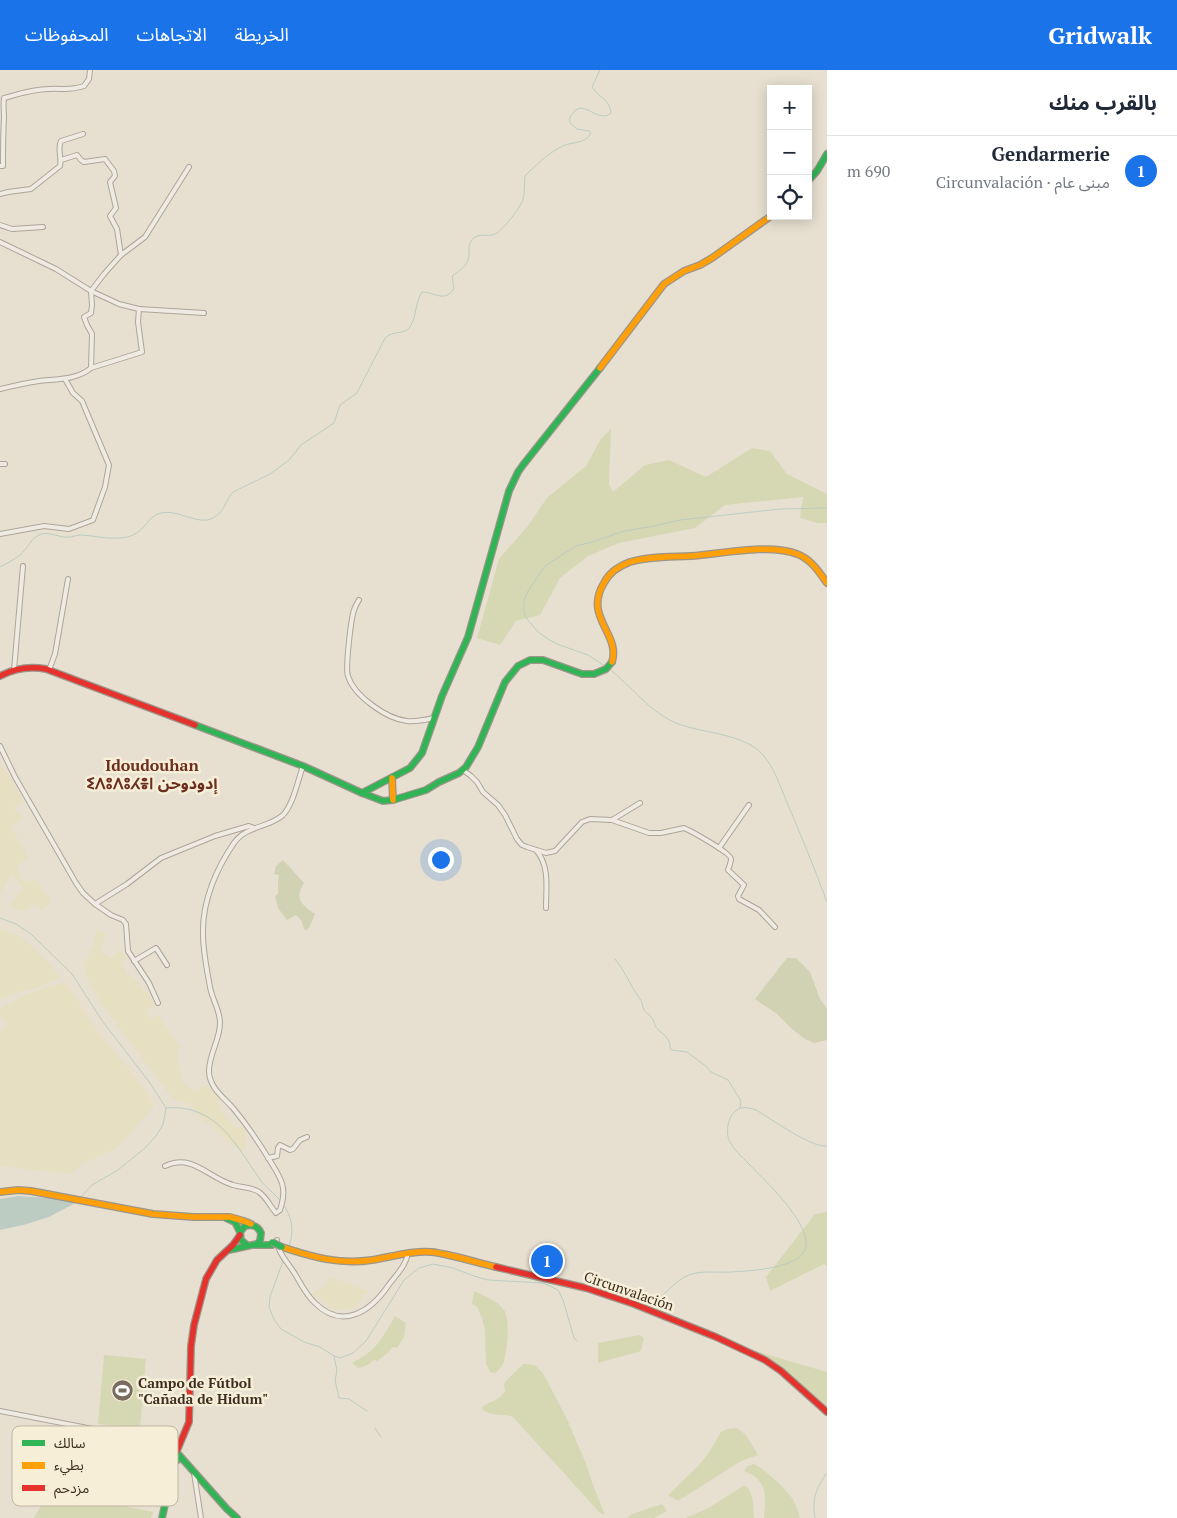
<!DOCTYPE html>
<html lang="ar">
<meta charset="utf-8">
<style>
:root{--surface:#fff;--page:#f6f6f7;--text:#1f2937;--muted:#747a83;--line:#e0e1e3;--accent:#1a73e8}
body{margin:0;font-family:"PT Serif","Noto Sans Arabic","Noto Sans Tifinagh",serif;background:var(--page);color:var(--text);direction:rtl}
.controls{position:absolute;right:15px;top:15px;display:grid;overflow:hidden;border-radius:0px;box-shadow:0 2px 12px #0003}
.controls button{width:45px;height:45px;display:grid;place-items:center;padding:0;border:0;border-bottom:1px solid var(--line);background:var(--surface);color:var(--text);font:25px sans-serif}
.you{position:absolute;left:440px;top:789px;width:18px;height:18px;margin:-12px;border:4px solid #fff;border-radius:50%;background:#1a73e8;box-shadow:0 0 0 8px #1a73e833}
.badge{display:grid;place-items:center;width:32px;height:32px;border-radius:50%;background:var(--accent);color:#fff;font-size:16px;font-weight:700}
.pin{position:absolute;translate:-50% -50%;border:2px solid #fff;box-shadow:0 1px 5px #0006}
.list{margin:0;padding:0;list-style:none}
h2{display:flex;justify-content:space-between;align-items:center;height:65px;margin:0;padding:0 20px;font-size:21px}
h2 small{font-size:16px;font-weight:400;color:var(--muted)}
.list li{display:grid;grid-template-columns:32px 1fr auto;gap:15px;align-items:center;box-sizing:border-box;height:70px;padding:0 20px;border-top:1px solid var(--line)}
.list b{display:block;font-size:19px;white-space:nowrap}
.list p{margin:0;font-size:16px;white-space:nowrap;color:var(--muted)}
.list em{font-size:16px;font-style:normal;color:var(--muted)}
.icon{flex:none;width:28px;height:28px;fill:none;stroke:currentColor;stroke-width:2;stroke-linecap:round;stroke-linejoin:round}
.map{position:relative;flex:none;width:827px;height:1448px;overflow:hidden;direction:ltr}
header{display:flex;align-items:center;gap:30px;box-sizing:border-box;height:70px;padding:0 25px;background:var(--accent);color:#fff}
header strong{font-size:24px}
nav{display:flex;gap:28px;margin-inline-start:auto;font-size:18px}
main{display:flex}
aside{flex:1;background:var(--surface)}
.map>svg:first-child{display:block}
</style>
<header>
<strong>Gridwalk</strong>
<nav><a>الخريطة</a><a>الاتجاهات</a><a>المحفوظات</a></nav>
</header>
<main>
<aside>
<h2>بالقرب منك<small></small></h2>
<ul class="list">
<li><span class="badge">1</span><div><b>Gendarmerie</b><p>مبنى عام · Circunvalación</p></div><em>690 m</em></li>
</ul>
</aside>
<div class="map">
<svg width="827" height="1448" viewBox="0 0 827 1448">
<rect width="100%" height="100%" fill="#e7e0d1"/>
<g fill="#e6dfc2">
<path d="M0 694 7 702 23 732 14 737V739L22 748 11 756 28 788 17 796 23 812 37 809 51 832 43 840 32 834 26 842 10 837 23 818 12 804 0 824Z"/>
<path d="M0 858 20 866 50 894 60 908 38 918 22 921 0 930Z"/>
<path d="M96 859 106 863 101 882 111 888 120 880 127 887 122 893 127 904 138 911 143 921 148 922 154 935 146 940 150 949 161 944 160 946 165 955 180 977 177 985 182 1009 187 1017 194 1020 208 1015 220 1028 218 1032 222 1041 236 1058 244 1057 246 1075 245 1079 241 1082 199 1046 189 1034 173 1029 102 935 87 908 83 896 94 875Z"/>
<path d="M66 913 100 965 147 1021 154 1037 115 1079 82 1094 71 1104 0 1096V960L4 961 6 949 0 947V939L25 925 53 915Z"/>
<path d="M331 1207 368 1221 357 1235 350 1239 341 1240 331 1238 312 1223 324 1217Z"/>
</g>
<g fill="#d6d7b3">
<path d="M611 359 609 414 613 422 645 395 669 390 706 407 752 378 770 381 787 404 827 424V453H817L800 448 803 427 725 435 695 458 619 473 588 486 560 508 540 545 516 551 500 575 477 568 499 489 527 457 547 428 587 395 600 370Z"/>
<path d="M827 1142V1196L824 1194 770 1221 766 1207 815 1144Z"/>
<path d="M474 1221C484 1226 497 1230 504 1240 511 1250 507 1282 503 1294 501 1298 499 1300 495 1303L490 1302 486 1294 485 1260 482 1248 477 1237 472 1234Z"/>
<path d="M395 1246 406 1253 404 1267 397 1278 392 1277 388 1283 377 1291 374 1290C369 1295 365 1297 358 1298L352 1293C377 1280 381 1270 395 1246Z"/>
<path d="M640 1265 644 1268 641 1281 598 1293V1273Z"/>
<path d="M752 1280 827 1302V1340L772 1293 747 1281Z"/>
<path d="M104 1285 146 1289 140 1358 98 1354Z"/>
<path d="M523 1294 535 1295 543 1303 566 1347 585 1391 593 1415 605 1445 600 1443 513 1347C503 1343 492 1347 483 1340L482 1337C491 1330 498 1332 505 1321L504 1314 506 1311Z"/>
<path d="M737 1358 746 1365 758 1385 741 1391 678 1431 668 1425 698 1396 708 1384 721 1362 727 1359Z"/>
<path d="M754 1394C765 1399 786 1419 793 1429 796 1435 798 1442 800 1448H764C766 1426 768 1410 744 1401L748 1396Z"/>
<path d="M743 1416 747 1417C754 1426 753 1437 754 1448H685L707 1439Z"/>
<path d="M91 1421 100 1431 153 1442 151 1448H34L42 1434Z"/>
<path d="M662 1434 667 1441 654 1448H627L632 1444Z"/>
</g>
<g fill="#d1d1b3">
<path d="M283 790 304 813C294 829 302 835 315 844L309 858 305 861 301 850 296 845 287 850 278 838 275 826 278 824V813L279 805 274 804 276 796Z"/>
<path d="M787 888H796L810 902 820 929 827 939V970L814 973 805 969 792 959 777 944 755 929Z"/>
</g>
<path fill="#bcccc2" d="M18 1126 81 1130 49 1147 23 1155 0 1160V1129Z"/>
<g fill="none" stroke-linecap="round" stroke-linejoin="round">
<g stroke="#bcccc2" stroke-width="1">
<path d="M0 497C7 493 14 490 20 485 27 479 32 467 41 464 48 462 57 466 64 467 69 468 74 466 79 465 92 465 104 469 117 468 146 468 144 447 161 443 178 439 199 456 213 448 225 442 225 431 233 422L270 404 289 390 301 375 334 353 340 335 357 323 385 268C393 260 405 265 410 257 417 246 415 232 422 222 436 222 443 233 454 219L452 206C461 200 470 194 469 182 469 178 469 174 471 171 476 163 485 166 492 165 502 163 519 139 523 130 525 123 524 114 525 106 536 95 548 83 563 76 572 71 585 75 591 63L589 61 577 59 570 53C569 48 570 46 574 42 584 29 598 54 611 43 609 28 600 29 592 17L600 0"/>
<path d="M605 596 588 585 557 574 548 569 538 562 527 549 524 543V531L528 521 545 496 576 476 592 472 624 461 649 457 680 450 780 439 827 438"/>
<path d="M608 598C632 616 648 641 676 653 701 663 737 663 758 680 772 692 779 713 786 730 800 763 814 797 827 832"/>
<path d="M0 848 16 854 31 864 72 904 103 952 150 1013 166 1038 163 1055 156 1066 145 1078 118 1100 92 1115 81 1127"/>
<path d="M615 889C625 901 631 917 640 929 643 932 642 937 644 940 646 943 650 945 652 948 653 949 655 955 655 956 661 964 671 967 670 978L672 980 687 982 707 997 711 1002 728 1010 741 1031 740 1038"/>
<path d="M166 1038C216 1033 236 1075 261 1111 265 1117 272 1121 277 1127 290 1140 296 1158 289 1176"/>
<path d="M283 1191 270 1227 269 1237 274 1249 281 1259 304 1272 320 1277 334 1286 340 1288 353 1283 366 1271 404 1210 419 1198 433 1194 453 1198 474 1206 488 1210 543 1213 558 1220 563 1230 574 1268 577 1271"/>
<path d="M659 1228C668 1221 678 1209 689 1205 702 1200 717 1203 731 1202 748 1201 803 1199 806 1176 809 1151 765 1111 749 1094 742 1087 733 1079 729 1070 725 1060 729 1041 741 1038 746 1037 751 1038 756 1040 770 1048 813 1079 827 1076"/>
<path d="M334 1286 337 1301 335 1310 339 1328 349 1329 367 1341"/>
<path d="M375 1358 381 1367"/>
<path d="M815 1448C812 1428 815 1421 826 1404"/>
</g>
<defs>
<g id="street">
<path d="M61 90 77 85 81 90 84 92 105 89 114 101 115 106 110 112 116 138 110 146 117 159 121 185"/>
<path d="M0 96H3C3 80 3 64 4 48 4 41 3 35 4 28 19 24 33 19 48 19 63 18 69 21 84 16L89 9 90 0"/>
<path d="M0 124 8 122 31 119 60 96C62 87 57 79 61 71L83 64"/>
<path d="M0 155 12 159 43 157"/>
<path d="M0 172 56 199 91 221 119 234 139 239 204 243"/>
<path d="M91 298 142 282 138 252 139 239"/>
<path d="M0 319C12 316 26 313 39 311 56 309 77 310 91 298L92 264 87 255 84 247 91 243 92 235 91 221 104 204 121 185 145 167 189 97"/>
<path d="M0 394H5"/>
<path d="M0 464 44 456 69 459 93 450 105 417 109 395 82 331 73 323 65 309"/>
<path d="M359 530C357 533 355 537 354 540 351 549 345 599 348 606 354 626 387 649 407 651 416 652 425 650 434 648"/>
<path d="M14 600 23 496"/>
<path d="M49 600 55 584 68 509"/>
<path d="M0 676 15 707 76 813 83 823 95 834 111 845 123 850 126 854 128 881 149 913 158 933"/>
<path d="M463 700 471 706 477 712 483 722 498 735 505 745 517 769 522 775 527 777 546 783 555 781 582 752 590 749 612 750 640 733"/>
<path d="M612 750 649 763H661L684 758C691 761 731 783 731 789 731 792 729 797 728 800L744 815 738 826 739 829 759 840 775 857"/>
<path d="M719 778 749 735"/>
<path d="M536 780C550 796 546 818 546 838"/>
<path d="M95 834 127 814 161 788 215 766 249 756 254 758"/>
<path d="M134 891 156 878 167 895"/>
<path d="M268 1088 277 1086 278 1078 280 1075 290 1080 293 1079 300 1070 307 1067"/>
<path d="M165 1096C193 1083 208 1108 233 1115 242 1118 249 1116 259 1122 267 1128 270 1136 276 1143L280 1140C282 1134 284 1125 283 1118 282 1109 276 1101 272 1094 260 1074 248 1056 233 1038 223 1027 209 1017 209 1001 209 984 220 970 220 953 220 940 212 929 210 917 207 900 203 882 203 864 202 832 216 799 234 773 247 755 269 758 283 745 293 735 298 710 303 696"/>
<path d="M277 1170C277 1182 289 1194 295 1204 301 1214 306 1225 315 1233 342 1260 370 1242 388 1216 396 1205 406 1196 408 1183"/>
<path d="M0 1341 139 1368 178 1377"/>
<path d="M194 1403 201 1448"/>
</g>
<g id="fast">
<path d="M808 111 817 101 827 84"/>
<path d="M195 655 303 696 362 723 383 731 393 730 426 720 439 712 459 703 466 697 478 677 505 612 518 596 530 590H543L582 604H594L606 599 612 592"/>
<path d="M362 723 410 698 422 683 442 626 468 567 509 421 518 402 523 395 600 298"/>
<path d="M226 1148 235 1152 240 1162"/>
<path d="M255 1175H272"/>
<path d="M229 1180 257 1174 260 1171 261 1163C258 1156 253 1154 245 1156L240 1162 241 1170 247 1175"/>
<circle cx="176" cy="1387" r="3.5"/>
<path d="M179 1385 227 1439 237 1448"/>
<path d="M162 1448 166 1430 168 1393 172 1387"/>
</g>
<g id="slow">
<path d="M600 298 664 214 684 201 700 195 712 188 771 146"/>
<path d="M612 592C621 564 583 547 604 513 609 503 619 496 630 492 650 486 671 487 691 486 721 484 769 473 797 484 811 489 819 502 827 513"/>
<path d="M392 708 393 730"/>
<path d="M0 1122 18 1120 31 1121 153 1144 194 1147H230L244 1151 251 1154"/>
<path d="M282 1177C312 1187 340 1195 372 1190 391 1187 413 1180 432 1182 453 1185 475 1192 496 1197"/>
</g>
<g id="jam">
<path d="M0 606C15 598 30 596 46 599L195 655"/>
<path d="M496 1197 586 1218 634 1234 716 1267 765 1290 781 1301 827 1342"/>
<path d="M176 1383 189 1352 191 1276 194 1255 206 1209 217 1190 233 1175 240 1165"/>
</g>
</defs>
<use href="#street" stroke="#ada599" stroke-width="6"/>
<use href="#fast" stroke="#9c958a" stroke-width="8"/>
<use href="#slow" stroke="#9c958a" stroke-width="8"/>
<use href="#jam" stroke="#9c958a" stroke-width="8"/>
<use href="#street" stroke="#efebe3" stroke-width="4"/>
<use href="#fast" stroke="#30b455" stroke-width="5.5"/>
<use href="#slow" stroke="#ff9f0a" stroke-width="5.5"/>
<use href="#jam" stroke="#e5322d" stroke-width="5.5"/>
<defs>
<path id="fast-bridge" d="M272 1172 282 1177"/>
</defs>
<use href="#fast-bridge" stroke="#9c958a" stroke-width="8" stroke-linecap="butt"/>
<use href="#fast-bridge" stroke="#30b455" stroke-width="5.5"/>
</g>
<defs>
<symbol id="stadium-disc" viewBox="-11 -11 22 22"><circle r="9.5" fill="#786c5e" stroke="#f7eed8"/><path d="M0-5a6.5 5 0 1 0 0 10a6.5 5 0 1 0 0-10ZM-3.5-1.8h7v3.6h-7Z" fill="#fff"/></symbol>
</defs>
<g fill-rule="evenodd">
<use href="#stadium-disc" x="110" y="1308" width="25" height="25"/>
</g>
<g text-anchor="middle" stroke-width="5" stroke-linejoin="round" paint-order="stroke">
<g font-size="14" fill="#3d2e20" stroke="#f7eed8">
<text transform="translate(629 1221) rotate(19)" y="5">Circunvalación</text>
</g>
<g font-size="14" font-weight="bold" fill="#3d2e20" stroke="#f7eed8" text-anchor="start">
<text x="138" y="1318">Campo de Fútbol<tspan x="138" dy="16">"Cañada de Hidum"</tspan></text>
</g>
<g font-size="16" font-weight="bold" fill="#6b2e1e" stroke="#f7eed8">
<text x="152" y="701">Idoudouhan<tspan x="152" dy="18">ⵉⴷⵓⴷⵓⵃⴻⵏ إدودوحن</tspan></text>
</g>
</g>
<rect x="12" y="1356" width="166" height="80" rx="8" fill="#f7eed8" stroke="#bfb4a1" stroke-width="1"/>
<rect x="22" y="1370" width="23" height="6" fill="#30b455"/>
<rect x="22" y="1392" width="23" height="7" fill="#ff9f0a"/>
<rect x="22" y="1415" width="23" height="6" fill="#e5322d"/>
<g font-size="14" fill="#3d2e20">
<text x="54" y="1378">سالك</text>
<text x="54" y="1400">بطيء</text>
<text x="54" y="1423">مزدحم</text>
</g>
</svg>
<div class="controls">
<button>+</button>
<button>−</button>
<button><svg class="icon" aria-label="locate" viewBox="0 0 24 24"><circle cx="12" cy="12" r="6"/><path d="M12 2v4M12 18v4M2 12h4M18 12h4"/></svg></button>
</div>
<div class="you"></div>
<div class="pin badge" style="left:547px;top:1191px">1</div>
</div>
</main>
